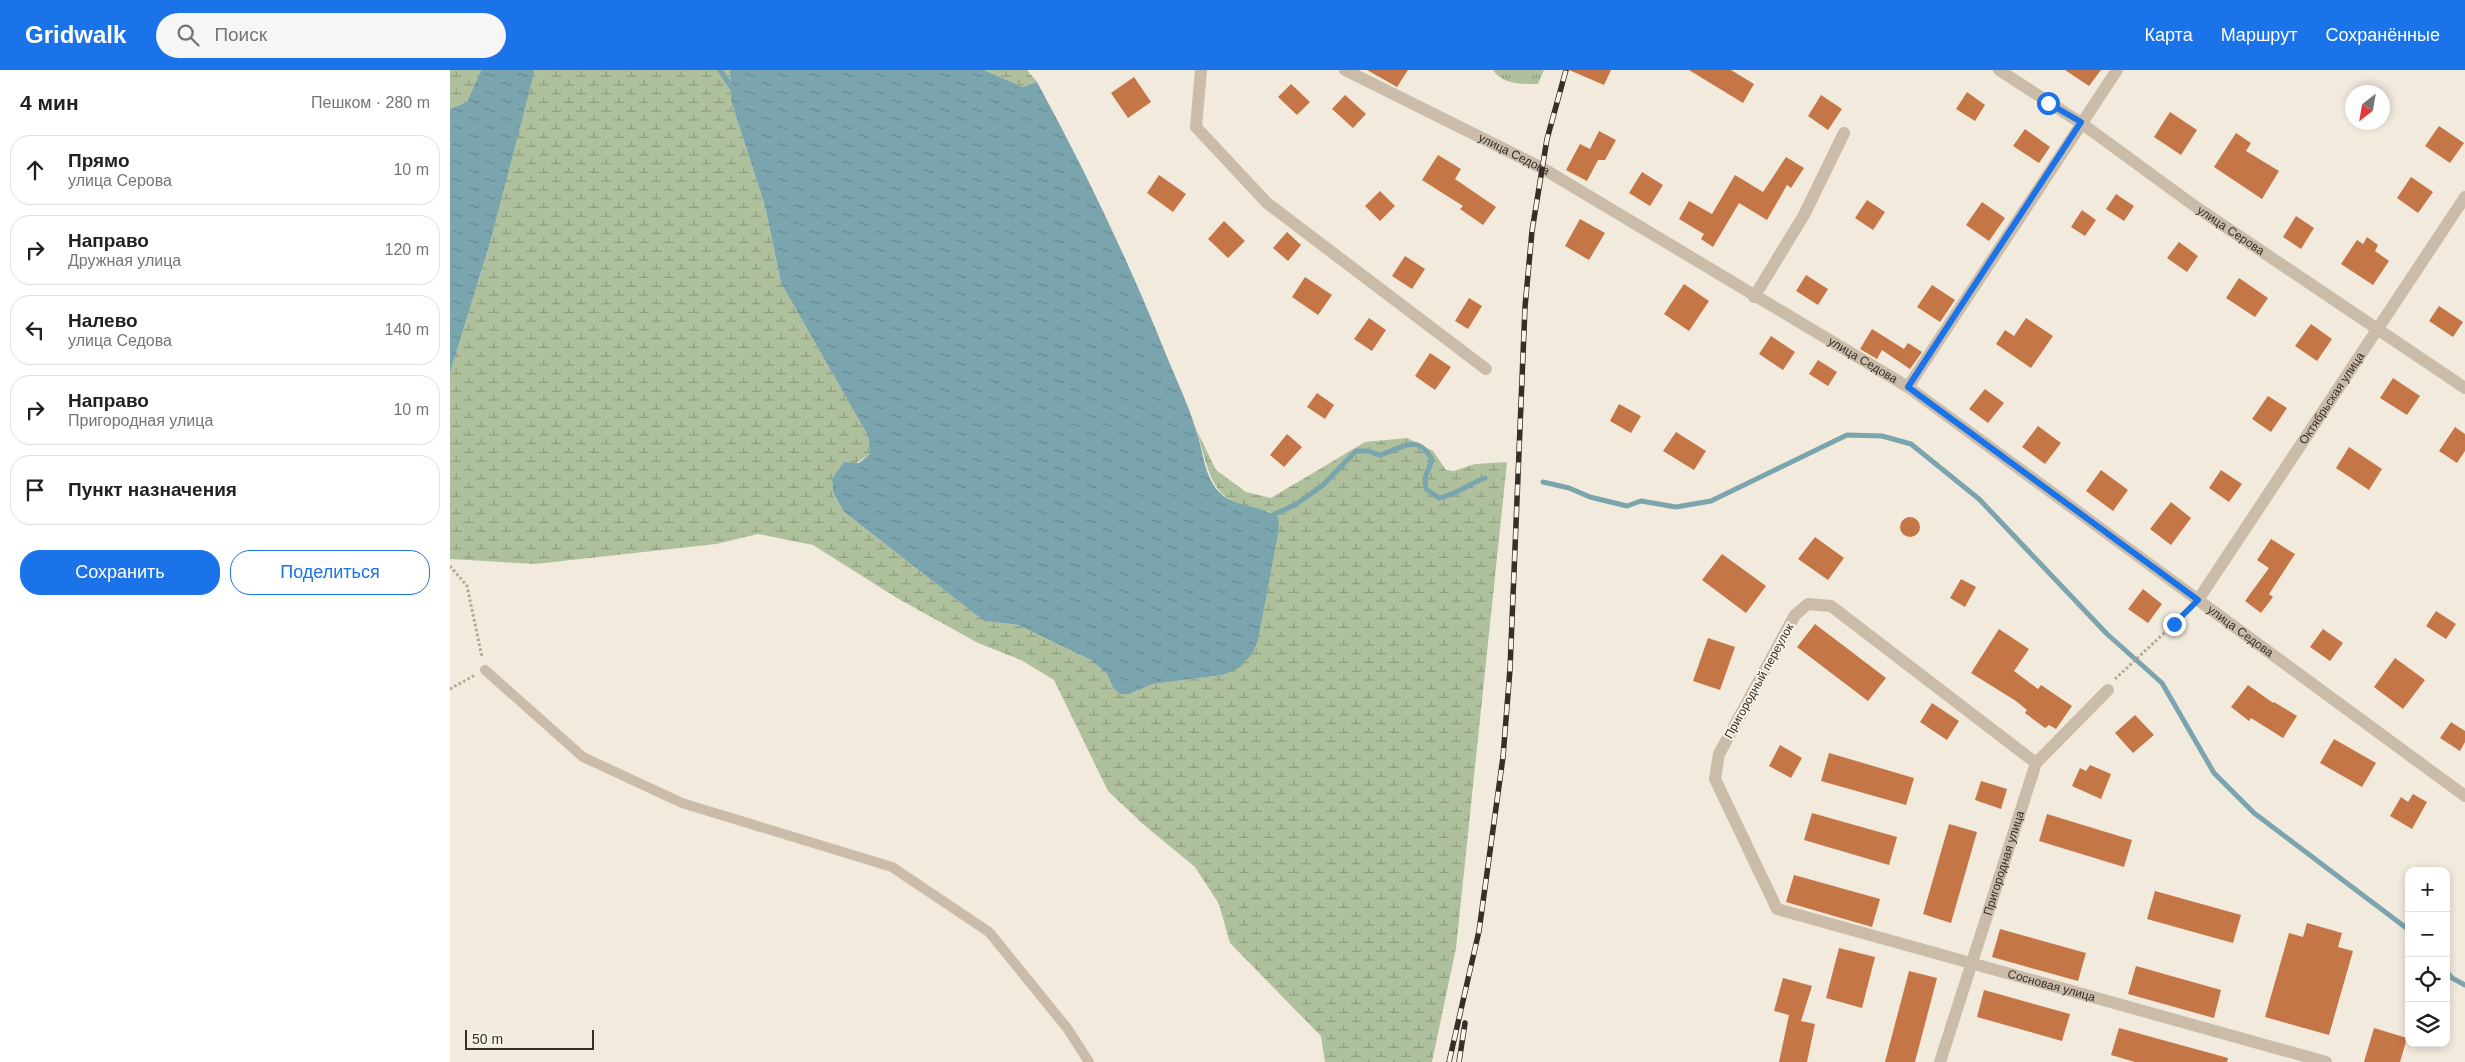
<!DOCTYPE html>
<html lang="ru">
<meta charset="utf-8">
<style>
:root{--surface:#fff;--page:#f6f6f6;--text:#202124;--muted:#757577;--line:#e0e0e0;--accent:#1a73e8}
body{margin:0;font-family:Helvetica,sans-serif;background:var(--page);color:var(--text)}
.controls{position:absolute;right:15px;bottom:15px;display:grid;overflow:hidden;border-radius:10px;box-shadow:0 2px 8px #0003}
.controls button{width:45px;height:45px;display:grid;place-items:center;padding:0;border:0;border-bottom:1px solid var(--line);background:var(--surface);color:var(--text);font:25px sans-serif}
.compass{position:absolute;left:1895px;top:15px;width:45px;height:45px;border-radius:50%;background:var(--surface);box-shadow:0 2px 8px #0003;rotate:211deg}
.scale{position:absolute;left:15px;bottom:12px;width:129px;box-sizing:border-box;padding-left:5px;border:2px solid #362e28;border-top:0;font-size:14px;line-height:18px;white-space:nowrap;color:#362e28;-webkit-text-stroke:4px #f9f4e8;paint-order:stroke}
.stop{position:absolute;width:15px;height:15px;margin:-11px;border:4px solid #1a73e8;border-radius:50%;background:#fff}
.stop.end{background:#1a73e8;border-color:#fff;box-shadow:0 1px 5px #0008}
.list{margin:0;padding:0;list-style:none}
h2{display:flex;justify-content:space-between;align-items:center;height:65px;margin:0;padding:0 20px;font-size:21px}
h2 small{font-size:16px;font-weight:400;color:var(--muted)}
.list li{display:grid;grid-template-columns:32px 1fr auto;gap:15px;align-items:center;box-sizing:border-box;height:70px;margin:0 10px 10px;padding:0 10px;border:1px solid var(--line);border-radius:20px}
.list b{display:block;font-size:19px;white-space:nowrap}
.list p{margin:0;font-size:16px;white-space:nowrap;color:var(--muted)}
.list em{font-size:16px;font-style:normal;color:var(--muted)}
.actions{display:flex;gap:10px;padding:15px 20px}
.actions a{flex:1;padding:11px 0;border:1px solid var(--accent);border-radius:20px;text-align:center;font-size:18px;color:var(--accent)}
.actions .main{background:var(--accent);color:#fff}
.icon{flex:none;width:28px;height:28px;fill:none;stroke:currentColor;stroke-width:2;stroke-linecap:round;stroke-linejoin:round}
.map{position:relative;flex:none;width:2015px;height:992px;overflow:hidden}
header{display:flex;align-items:center;gap:30px;box-sizing:border-box;height:70px;padding:0 25px;background:var(--accent);color:#fff}
header strong{font-size:24px}
nav{display:flex;gap:28px;margin-inline-start:auto;font-size:18px}
.search{width:350px;height:45px;background:var(--page);display:flex;align-items:center;gap:12px;box-sizing:border-box;padding:0 18px;border-radius:28px;color:var(--muted);font-size:19px}
main{display:flex}
aside{flex:1;background:var(--surface)}
.map>svg:first-child{display:block}
</style>
<header>
<strong>Gridwalk</strong>
<div class="search"><svg class="icon" aria-label="search" viewBox="0 0 24 24"><circle cx="10" cy="10" r="6"/><path d="M15 15l6 6"/></svg>Поиск</div>
<nav><a>Карта</a><a>Маршрут</a><a>Сохранённые</a></nav>
</header>
<main>
<aside>
<h2>4 мин<small>Пешком · 280 m</small></h2>
<ul class="list">
<li><svg class="icon" aria-label="ahead" viewBox="0 0 24 24"><path d="M12 20V5M6 11l6-6 6 6"/></svg><div><b>Прямо</b><p>улица Серова</p></div><em>10 m</em></li>
<li><svg class="icon" aria-label="right" viewBox="0 0 24 24"><path d="M7 20v-9h11M14 6l5 5-5 5"/></svg><div><b>Направо</b><p>Дружная улица</p></div><em>120 m</em></li>
<li><svg class="icon" aria-label="left" viewBox="0 0 24 24"><path d="M17 20v-9H6M10 6l-5 5 5 5"/></svg><div><b>Налево</b><p>улица Седова</p></div><em>140 m</em></li>
<li><svg class="icon" aria-label="right" viewBox="0 0 24 24"><path d="M7 20v-9h11M14 6l5 5-5 5"/></svg><div><b>Направо</b><p>Пригородная улица</p></div><em>10 m</em></li>
<li><svg class="icon" aria-label="arrive" viewBox="0 0 24 24"><path d="M6 21V4h12l-3 4 3 4H6"/></svg><div><b>Пункт назначения</b></div></li>
</ul>
<div class="actions"><a class="main">Сохранить</a><a>Поделиться</a></div>
</aside>
<div class="map">
<svg width="2015" height="992" viewBox="0 0 2015 992">
<defs>
<pattern id="grass-tufts" width="24" height="20" patternUnits="userSpaceOnUse" patternTransform="scale(1.25)"><rect width="24" height="20" fill="#afc19c"/><path d="M3 7l-1-3M5 7V3M7 7l1-3M15 17l-1-3M17 17v-4M19 17l1-3" fill="none" stroke="#8f9d7f"/></pattern>
<pattern id="wetland-marsh" width="20" height="14" patternUnits="userSpaceOnUse" patternTransform="scale(1.25)"><rect width="20" height="14" fill="#afc19c"/><path d="M1 5h8M5 5V1M11 12h8M15 12V8" fill="none" stroke="#8f9d7f"/></pattern>
<pattern id="water-ripples" width="26" height="14" patternUnits="userSpaceOnUse" patternTransform="scale(1.25)"><rect width="26" height="14" fill="#7ba5ae"/><path d="M2 4q2-2 4 0t4 0M15 11q2-2 4 0t4 0" fill="none" stroke="#66878e"/></pattern>
</defs>
<rect width="100%" height="100%" fill="#f2eadc"/>
<path fill="url(#grass-tufts)" d="M1043 0H1094L1088 14C1073 14 1052 15 1043 0Z"/>
<g fill="url(#wetland-marsh)">
<path d="M0 0H31L17 32 0 39Z"/>
<path d="M83 0H280L281 31 315 136 331 213 418 366 420 384 382 409 383 424 394 442 534 551 568 555 641 590 657 604 663 618 679 624 703 614 773 605 821 442C761 433 762 413 747 361L766 400 796 422 821 428 915 372 957 368 983 381 996 400 1004 401 1025 394 1057 392 1006 878 982 992H875L871 966 780 873 769 834 745 797 694 755 658 721 604 610 571 590 528 573 447 528 363 475 308 464 266 474 85 494 0 489V303L40 173Z"/>
<path d="M534 0H577L587 12 573 17Z"/>
</g>
<g fill="url(#water-ripples)">
<path d="M31 0H83L84 3 40 173 0 303V39L17 32Z"/>
<path d="M280 0H534L573 17 587 12C635 100 678 190 715 282 726 309 739 336 747 363 752 378 754 400 763 414 778 439 807 433 828 447L829 458 808 570 802 584 790 597 773 605 703 614 679 624H671L663 618 657 604 641 590 568 555 534 551 394 442 383 423 382 409 394 392 409 393 420 384 418 366 331 213 315 136 281 31Z"/>
</g>
<g fill="none" stroke-linecap="round" stroke-linejoin="round">
<g stroke="#7ba5ae" stroke-width="5">
<path d="M270 0 284 21"/>
<path d="M1093 412 1119 418 1140 427 1177 436 1191 431 1226 437 1261 431 1397 365 1432 366 1461 374 1529 429 1657 564 1712 613 1764 703 1804 743 1959 860"/>
<path d="M820 446 845 435 872 416 906 381H918L929 385C951 380 967 361 982 390L975 408 976 419 989 428C1006 425 1018 414 1035 408"/>
<path d="M1996 901 2002 908 2015 915"/>
</g>
</g>
<g fill="#c57647">
<path d="M917 0H958L947 17Z"/>
<path d="M1119 0H1161L1154 15Z"/>
<path d="M1239 0H1281L1304 14 1293 33Z"/>
<path d="M1615 0H1651L1639 16Z"/>
<path d="M684 7 701 32 678 48 661 23Z"/>
<path d="M841 14 860 32 847 45 828 27Z"/>
<path d="M1517 22 1535 35 1525 51 1506 39Z"/>
<path d="M895 25 916 44 903 58 882 39Z"/>
<path d="M1371 25 1392 39 1378 60 1358 46Z"/>
<path d="M1720 42 1747 60 1731 85 1704 67Z"/>
<path d="M1989 56 2014 73 2000 93 1975 76Z"/>
<path d="M1575 59 1600 77 1589 93 1563 76Z"/>
<path d="M1149 61 1166 70 1155 90H1148L1137 111 1116 100 1130 74 1140 79Z"/>
<path d="M1786 63 1801 73 1796 81 1829 101 1812 129 1764 97Z"/>
<path d="M988 85 1011 99 1005 109 1046 137 1033 155 1010 139 1013 136 972 110Z"/>
<path d="M1336 87 1354 98 1341 118 1337 115 1317 150 1289 133 1263 177 1251 169 1254 164 1229 149 1239 131 1262 144 1285 105 1313 122Z"/>
<path d="M1192 102 1213 115 1200 136 1179 123Z"/>
<path d="M709 105 736 124 723 142 697 123Z"/>
<path d="M1961 107 1983 122 1968 143 1947 128Z"/>
<path d="M930 121 945 136 930 151 915 136Z"/>
<path d="M1666 124 1684 136 1674 151 1656 139Z"/>
<path d="M1417 130 1435 142 1423 160 1405 148Z"/>
<path d="M1532 132 1555 148 1539 171 1516 155Z"/>
<path d="M1632 140 1646 150 1635 166 1621 157Z"/>
<path d="M1846 146 1864 158 1851 179 1833 167Z"/>
<path d="M1130 149 1155 163 1139 190 1115 176Z"/>
<path d="M774 151 795 171 778 188 758 169Z"/>
<path d="M837 162 851 175 838 191 823 178Z"/>
<path d="M1917 167 1928 175 1925 181 1939 191 1923 215 1891 194 1907 170 1913 174Z"/>
<path d="M1729 172 1748 186 1737 202 1717 188Z"/>
<path d="M955 186 975 199 962 219 942 206Z"/>
<path d="M1356 205 1378 219 1368 235 1346 221Z"/>
<path d="M855 207 882 225 868 245 842 227Z"/>
<path d="M1789 208 1818 228 1805 247 1776 228Z"/>
<path d="M1234 214 1259 231 1239 261 1214 244Z"/>
<path d="M1482 215 1505 230 1490 252 1467 237Z"/>
<path d="M1019 228 1032 236 1018 259 1005 251Z"/>
<path d="M1989 236 2013 252 2003 267 1979 251Z"/>
<path d="M919 248 936 260 922 281 904 269Z"/>
<path d="M1576 248 1603 266 1581 298 1546 274 1555 260 1564 266Z"/>
<path d="M1861 254 1882 269 1867 291 1845 276Z"/>
<path d="M1422 259 1454 279 1458 273 1472 282 1460 299 1432 280 1427 289 1410 279Z"/>
<path d="M1321 266 1345 282 1333 300 1309 284Z"/>
<path d="M980 283 1001 297 985 320 965 306Z"/>
<path d="M1368 290 1387 302 1378 316 1359 304Z"/>
<path d="M1943 308 1970 326 1957 345 1930 328Z"/>
<path d="M1535 319 1554 333 1538 353 1519 339Z"/>
<path d="M867 323 884 335 875 349 857 337Z"/>
<path d="M1818 326 1837 338 1821 362 1802 349Z"/>
<path d="M1169 334 1191 346 1181 363 1160 351Z"/>
<path d="M1588 356 1611 373 1595 394 1572 377Z"/>
<path d="M2005 357 2015 364V381L2007 393 1989 381Z"/>
<path d="M1226 362 1256 381 1244 400 1213 381Z"/>
<path d="M837 364 852 377 834 397 820 385Z"/>
<path d="M1899 377 1932 399 1919 420 1886 398Z"/>
<path d="M1651 400 1678 420 1663 441 1636 421Z"/>
<path d="M1771 400 1792 414 1779 432 1759 418Z"/>
<path d="M1721 432 1741 448 1721 475 1700 459Z"/>
<circle cx="1460" cy="457" r="10"/>
<path d="M1365 467 1394 488 1378 510 1348 489Z"/>
<path d="M1821 469 1845 484 1819 524 1823 527 1811 543 1795 531 1819 498 1807 490Z"/>
<path d="M1272 484 1316 516 1296 543 1252 510Z"/>
<path d="M1511 509 1526 517 1515 537 1500 528Z"/>
<path d="M1693 519 1712 534 1698 553 1678 539Z"/>
<path d="M1986 541 2006 554 1996 569 1976 556Z"/>
<path d="M1365 554 1436 608 1418 631 1347 577Z"/>
<path d="M1549 559 1579 579 1564 601 1588 619 1591 615 1622 636 1606 659 1599 655 1595 658 1575 643 1577 640 1566 631 1521 603Z"/>
<path d="M1873 559 1893 573 1880 591 1860 577Z"/>
<path d="M1258 568 1285 577 1270 620 1243 611Z"/>
<path d="M1945 588 1975 610 1953 639 1924 617Z"/>
<path d="M1798 615 1823 633 1824 632 1847 646 1833 668 1801 648 1799 651 1781 637Z"/>
<path d="M1482 633 1509 651 1497 670 1470 652Z"/>
<path d="M1685 645 1704 665 1683 683 1665 663Z"/>
<path d="M2001 652 2015 661V672L2010 681 1990 668Z"/>
<path d="M1884 669 1926 693 1912 717 1870 693Z"/>
<path d="M1330 675 1352 688 1341 708 1319 696Z"/>
<path d="M1379 683 1464 708 1456 735 1371 711Z"/>
<path d="M1640 695 1661 704 1651 729 1622 716 1630 698 1636 701Z"/>
<path d="M1531 711 1557 719 1551 739 1525 730Z"/>
<path d="M1963 724 1977 732 1962 759 1940 746 1951 727 1958 732Z"/>
<path d="M1362 743 1447 767 1439 795 1354 770Z"/>
<path d="M1597 744 1682 770 1674 797 1589 771Z"/>
<path d="M1499 754 1527 762 1501 853 1473 844Z"/>
<path d="M1344 805 1430 829 1422 857 1336 832Z"/>
<path d="M1705 821 1791 845 1783 873 1697 849Z"/>
<path d="M1857 853 1892 863 1888 877 1903 881 1879 965 1815 947 1839 863 1853 867Z"/>
<path d="M1550 859 1636 883 1628 911 1542 887Z"/>
<path d="M1389 878 1425 887 1412 938 1376 928Z"/>
<path d="M1686 896 1771 920 1764 948 1678 924Z"/>
<path d="M1459 901 1487 908 1465 992H1435Z"/>
<path d="M1333 908 1362 916 1351 951 1365 954 1357 992H1329L1339 945 1324 941Z"/>
<path d="M1534 920 1620 944 1612 971 1527 947Z"/>
<path d="M1669 958 1778 988 1777 992H1685L1661 985Z"/>
<path d="M1924 958 1957 968 1950 992H1914Z"/>
</g>
<g fill="none" stroke-linecap="round" stroke-linejoin="round">
<g stroke="#b5a692" stroke-width="3" stroke-dasharray="2.5 2.5" stroke-linecap="butt">
<path d="M0 496 17 516 32 587"/>
<path d="M1665 609 1739 540"/>
<path d="M0 619 25 605"/>
</g>
<path stroke="#cabca8" stroke-width="10" d="M35 600 133 687 232 733 442 797 539 862 617 958 639 992"/>
<g stroke="#cabca8" stroke-width="12">
<path d="M751 0 746 57 817 133 1036 299"/>
<path id="s1" d="M895 0 1092 98 1458 317 2015 726"/>
<path id="s2" d="M1549 0 1631 53 1746 137 2015 318"/>
<path d="M1304 227 1354 145 1394 63"/>
<path d="M1458 317 1667 0"/>
<path id="s3" d="M1748 530 2015 127"/>
<path id="s4" d="M1586 693 1381 536 1358 534 1345 545 1269 684 1265 709 1327 839 1876 992"/>
<path id="s5" d="M1490 992 1586 693 1658 620"/>
</g>
<defs>
<g id="rail">
<path d="M999 992 1029 861 1053 687 1060 599 1075 237 1082 161 1097 69 1116 0"/>
<path d="M1009 992 1015 953"/>
</g>
</defs>
<use href="#rail" stroke="#362e28" stroke-width="5.5"/>
<use href="#rail" stroke="#f9f4e8" stroke-width="4" stroke-dasharray="11" stroke-linecap="butt"/>
</g>
<g fill="none" stroke-linecap="round" stroke-linejoin="round">
<path stroke="#1a73e8" stroke-width="6" d="M1598 33 1631 52 1458 317 1748 530 1724 554"/>
</g>
<g text-anchor="middle" stroke-width="4" stroke-linejoin="round" paint-order="stroke">
<g font-size="12" fill="#362e28" stroke="#f9f4e8">
<text dy="4" stroke="none"><textPath href="#s1" startOffset="189">улица Седова</textPath></text>
<text dy="4" stroke="none"><textPath href="#s2" startOffset="282">улица Серова</textPath></text>
<text dy="4" stroke="none"><textPath href="#s1" startOffset="594">улица Седова</textPath></text>
<text dy="4" stroke="none"><textPath href="#s3" startOffset="242">Октябрьская улица</textPath></text>
<text dy="4" stroke="none"><textPath href="#s1" startOffset="1059">улица Седова</textPath></text>
<text transform="translate(1309 611) rotate(-61)" y="4">Пригородный переулок</text>
<text dy="4" stroke="none"><textPath href="#s5" startOffset="209">Пригородная улица</textPath></text>
<text dy="4" stroke="none"><textPath href="#s4" startOffset="911">Сосновая улица</textPath></text>
</g>
</g>
</svg>
<div class="controls">
<button>+</button>
<button>−</button>
<button><svg class="icon" aria-label="locate" viewBox="0 0 24 24"><circle cx="12" cy="12" r="6"/><path d="M12 2v4M12 18v4M2 12h4M18 12h4"/></svg></button>
<button><svg class="icon" aria-label="layers" viewBox="0 0 24 24"><path d="M12 4l9 5-9 5-9-5zM3 14l9 5 9-5"/></svg></button>
</div>
<svg class="compass" viewBox="-18 -18 36 36"><path d="M0-13l5 13h-10z" fill="#e53935"/><path d="M0 13l5-13h-10z" fill="#757577"/></svg>
<div class="scale">50 m</div>
<div class="stop" style="left:1598px;top:33px"></div>
<div class="stop end" style="left:1724px;top:554px"></div>
</div>
</main>
